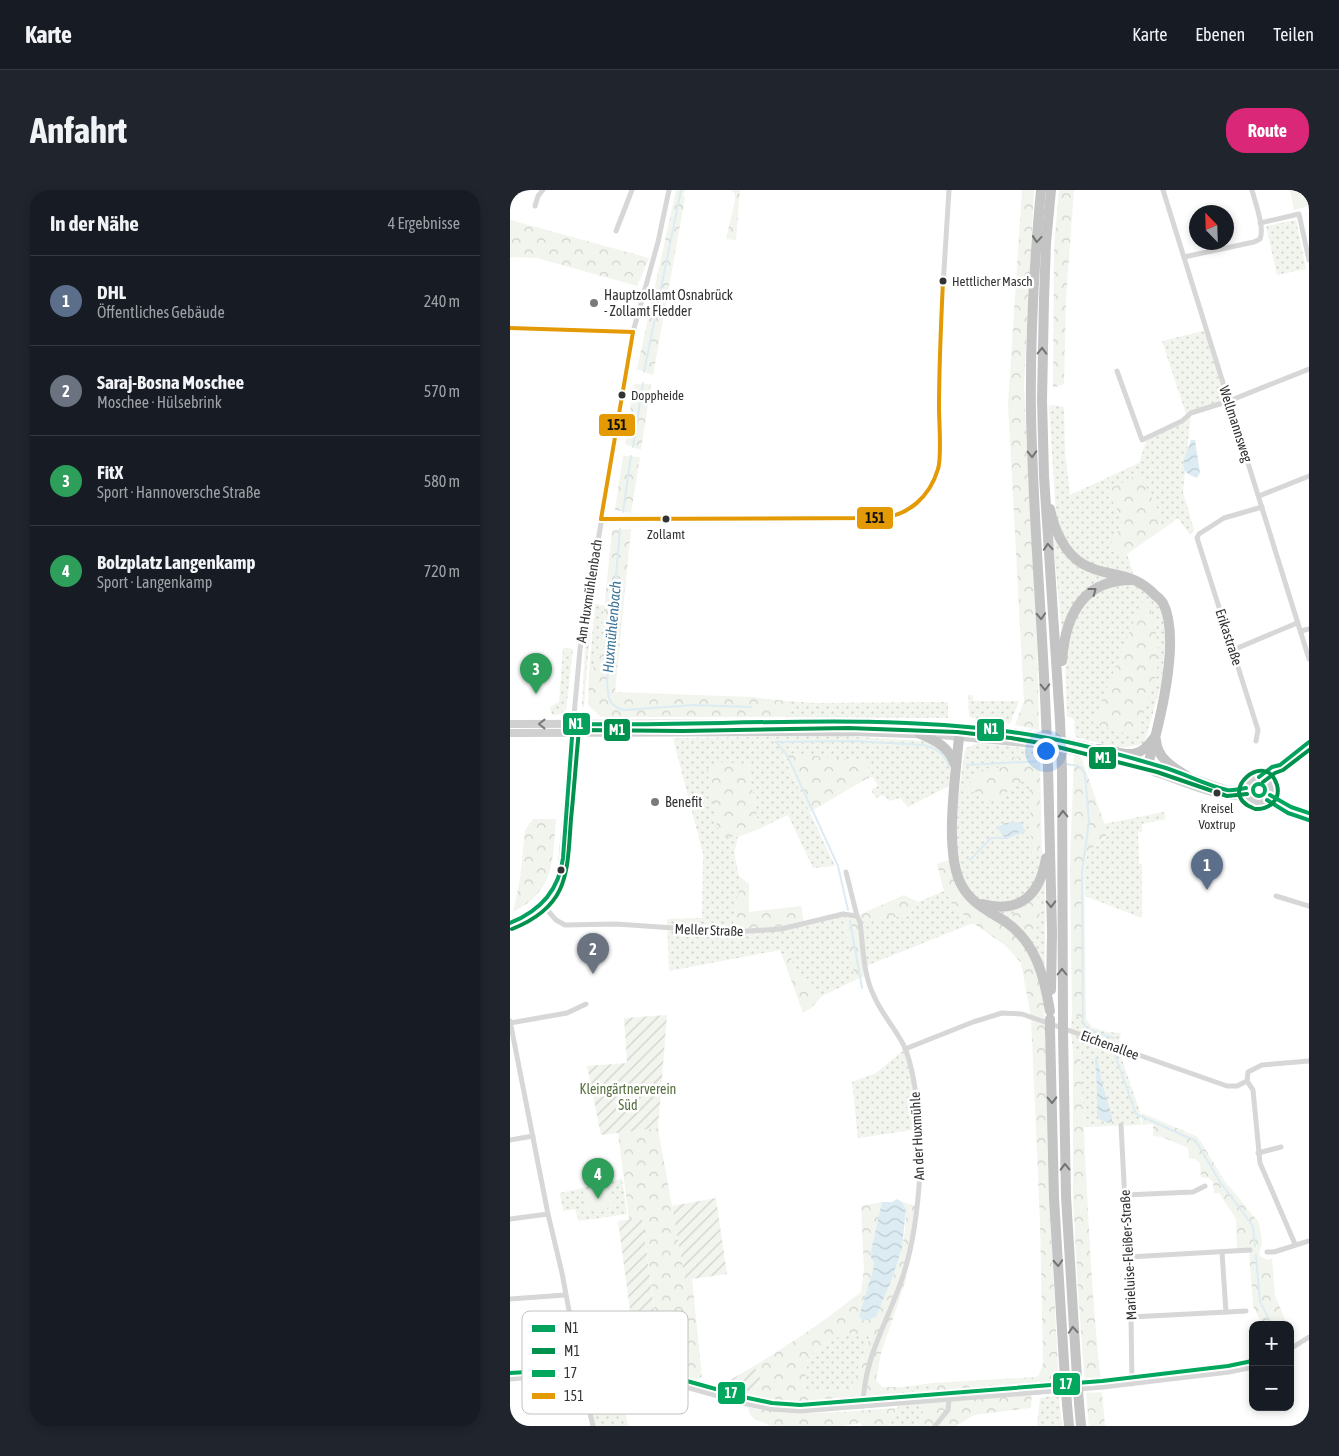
<!DOCTYPE html>
<html lang="de">
<meta charset="utf-8">
<style>
:root{--surface:#171b24;--page:#20242c;--text:#f1f3f6;--muted:#9ea1a6;--line:#363941;--accent:#db2777}
body{margin:0;font-family:"Asap Condensed",sans-serif;background:var(--page);color:var(--text)}
.controls{position:absolute;right:15px;bottom:15px;display:grid;overflow:hidden;border-radius:10px;box-shadow:0 2px 8px #0003}
.controls button{width:45px;height:45px;display:grid;place-items:center;padding:0;border:0;border-bottom:1px solid var(--line);background:var(--surface);color:var(--text);font:25px sans-serif}
.compass{position:absolute;left:679px;top:15px;width:45px;height:45px;border-radius:50%;background:var(--surface);box-shadow:0 2px 8px #0003;rotate:337deg}
.you{position:absolute;left:535px;top:560px;width:18px;height:18px;margin:-12px;border:4px solid #fff;border-radius:50%;background:#1a73e8;box-shadow:0 0 0 8px #1a73e833}
.badge{display:grid;place-items:center;width:32px;height:32px;border-radius:50%;background:var(--accent);color:#fff;font-size:16px;font-weight:700}
.pin{position:absolute;translate:-50% -41px;filter:drop-shadow(0 1px 2px #0008)}
.pin::after{content:'';position:absolute;top:26px;width:18px;height:15px;background:inherit;clip-path:polygon(0 0,100% 0,50% 100%)}
.list{margin:0;padding:0;list-style:none}
h2{display:flex;justify-content:space-between;align-items:center;height:65px;margin:0;padding:0 20px;font-size:21px}
h2 small{font-size:16px;font-weight:400;color:var(--muted)}
.list li{display:grid;grid-template-columns:32px 1fr auto;gap:15px;align-items:center;box-sizing:border-box;height:90px;padding:0 20px;border-top:1px solid var(--line)}
.list b{display:block;font-size:19px;white-space:nowrap}
.list p{margin:0;font-size:16px;white-space:nowrap;color:var(--muted)}
.list em{font-size:16px;font-style:normal;color:var(--muted)}
.map{position:relative;flex:none;width:799px;height:1236px;overflow:hidden;border-radius:20px}
header{display:flex;align-items:center;gap:30px;box-sizing:border-box;height:70px;padding:0 25px;background:var(--surface);border-bottom:1px solid var(--line)}
header strong{font-size:24px}
nav{display:flex;gap:28px;margin-inline-start:auto;font-size:18px}
.intro{display:flex;align-items:center;justify-content:space-between;box-sizing:border-box;height:120px;padding:0 30px}
h1{margin:0;font-size:35px}
.button{padding:12px 22px;border-radius:20px;background:var(--accent);color:#fff;font-size:18px;font-weight:700}
main{display:flex;gap:30px;padding:0 30px}
aside{flex:1;background:var(--surface);border-radius:20px;box-shadow:0 2px 8px #0003}
.map>svg:first-child{display:block}
</style>
<header>
<strong>Karte</strong>
<nav><a>Karte</a><a>Ebenen</a><a>Teilen</a></nav>
</header>
<div class="intro"><h1>Anfahrt</h1><a class="button">Route</a></div>
<main>
<aside>
<h2>In der Nähe<small>4 Ergebnisse</small></h2>
<ul class="list">
<li><span class="badge" style="background:#5c6f8a">1</span><div><b>DHL</b><p>Öffentliches Gebäude</p></div><em>240 m</em></li>
<li><span class="badge" style="background:#6b7280">2</span><div><b>Saraj-Bosna Moschee</b><p>Moschee · Hülsebrink</p></div><em>570 m</em></li>
<li><span class="badge" style="background:#2e9e5b">3</span><div><b>FitX</b><p>Sport · Hannoversche Straße</p></div><em>580 m</em></li>
<li><span class="badge" style="background:#2e9e5b">4</span><div><b>Bolzplatz Langenkamp</b><p>Sport · Langenkamp</p></div><em>720 m</em></li>
</ul>
</aside>
<div class="map">
<svg width="799" height="1236" viewBox="0 0 799 1236">
<defs>
<pattern id="grass-dots" width="8" height="8" patternUnits="userSpaceOnUse" patternTransform="scale(1.25)"><rect width="8" height="8" fill="#f1f5ed"/><path d="M2 2h.1M6 6h.1" fill="none" stroke="#cfd2cc" stroke-width="1.8" stroke-linecap="round"/></pattern>
<pattern id="forest-crowns" width="20" height="18" patternUnits="userSpaceOnUse" patternTransform="scale(1.25)"><rect width="20" height="18" fill="#f1f5ed"/><path d="M2 6a3 3 0 1 1 6 0M12 15a3 3 0 1 1 6 0" fill="none" stroke="#cfd2cc"/></pattern>
<pattern id="garden-furrows" width="10" height="10" patternUnits="userSpaceOnUse" patternTransform="scale(1.25)"><rect width="10" height="10" fill="#f1f5ed"/><path d="M-1 1l2-2M0 10L10 0M9 11l2-2" fill="none" stroke="#cfd2cc"/></pattern>
<pattern id="water-waves" width="16" height="10" patternUnits="userSpaceOnUse" patternTransform="scale(1.25)"><rect width="16" height="10" fill="#ddebf3"/><path d="M0 5q4-4 8 0t8 0" fill="none" stroke="#becad1"/></pattern>
</defs>
<rect width="100%" height="100%" fill="#fff"/>
<g fill="url(#grass-dots)">
<path d="M786 30 796 79 767 85 756 36Z"/>
<path d="M697 140 719 211 681 223 673 302 684 340 680 345 668 328 650 341 647 318 597 300 613 331 598 361 617 364 623 383C612 381 598 381 588 377 565 368 552 348 546 326L539 216 542 215 554 217 555 262 560 305 629 273 636 251 677 227 652 151Z"/>
<path d="M545 338 563 367 612 390 574 409 553 456 543 347Z"/>
<path d="M611 393 625 395 635 400 651 417 656 442 652 491 634 554 609 558 565 547 564 529 557 526 555 465 565 425 585 401Z"/>
<path d="M87 414 94 416 92 440 84 478 79 481 85 415Z"/>
<path d="M80 418H82L74 517H72L75 459Z"/>
<path d="M53 458 63 459 56 520 48 525H42L40 517 49 512Z"/>
<path d="M458 505H463V511H509L500 534 462 528 459 526Z"/>
<path d="M276 511 305 513 438 512V528L271 527 278 521 279 516Z"/>
<path d="M334 546 412 551C439 556 441 571 441 595L398 617 390 608 380 611 373 605 366 608 361 600 368 596 363 587 356 589 359 572 272 563 325 676 303 678 278 625 249 639 238 574 209 647H228L224 663 229 686V699L222 742 271 739 333 724 345 790 312 806 285 783 280 763 272 765 270 760 159 781 157 729 192 728 193 664 163 548Z"/>
<path d="M469 553 530 560 532 677 521 701 501 714C492 713 478 713 470 710 432 692 450 593 455 560L458 557Z"/>
<path d="M654 622 656 629 632 634V642H628L629 674H632V728L575 706 574 679 578 662 598 645 594 634Z"/>
<path d="M535 687V781L529 764 524 755 480 719H501Z"/>
<path d="M434 701 448 720 463 733 356 776 350 732 374 727H395L408 712Z"/>
<path d="M562 824 576 829 582 837 597 842 611 843 608 858 630 922 631 935 574 937 570 861 563 860 561 842Z"/>
<path d="M395 859 404 893 409 939 348 948 342 892 366 883Z"/>
<path d="M112 989 117 1024 69 1031 65 1019 53 1021 50 1003Z"/>
<path d="M334 1143 360 1145 340 1201 294 1200 298 1166Z"/>
<path d="M72 1189H126L140 1191 144 1208 112 1205 118 1236H83Z"/>
<path d="M423 1193 418 1199C422 1214 412 1224 404 1236H378C383 1226 395 1208 392 1197Z"/>
<path d="M549 1205 552 1236H527L530 1208Z"/>
</g>
<g fill="url(#forest-crowns)" fill-rule="evenodd">
<path d="M166 0H175L173 5 175 8 143 185 127 179Z"/>
<path d="M221 0H230L226 50 216 49 225 11V4Z"/>
<path d="M512 0H524L514 196 527 454 529 540 505 535 514 511 498 214Z"/>
<path d="M549 0H564L556 108 554 194 543 198 544 57Z"/>
<path d="M0 30 139 68 127 96 27 68 0 67Z"/>
<path d="M124 194H141L131 260 115 254Z"/>
<path d="M113 266 130 267 121 323 105 320Z"/>
<path d="M629 284 647 318 650 341 617 364 598 361 613 331 597 300Z"/>
<path d="M121 339 105 502 242 507 276 511 279 516 278 521 271 527H91L78 515 79 481 84 477 92 440 102 340Z"/>
<path d="M632 411 641 419 648 456 647 481 626 547 583 533Z"/>
<path d="M272 562 359 572 356 589 300 622Z"/>
<path d="M564 565 571 567 598 644 578 662 574 679 576 829 562 824 560 676Z"/>
<path d="M497 567 530 568V666H522L519 589 503 596 490 609 475 611 468 602 453 603 467 581 480 578 495 577Z"/>
<path d="M213 572 238 574 249 639 228 647H209L197 580Z"/>
<path d="M23 629H46C42 671 46 700 3 722L10 689 15 640Z"/>
<path d="M439 670 449 699 457 711 468 720 500 737 518 757 534 808 541 1039 549 1197 522 1199 521 1218 464 1225 446 1236H404C412 1224 422 1214 418 1199L423 1193 526 1187 529 1185 533 1173 530 1031 521 827 511 773 496 756 463 733 448 720 434 701 427 674Z"/>
<path d="M229 686 239 694V722L291 716 294 733 271 739 222 742 229 699Z"/>
<path d="M394 705 408 712 395 727H374L351 732 357 785 345 790 333 724 347 726Z"/>
<path d="M528 706 530 731 522 747 509 735 502 725Z"/>
<path d="M280 763 285 783 312 806 301 818 293 823 272 765Z"/>
<path d="M563 860 570 861C576 972 579 1083 591 1193L575 1194 568 1102 563 1007Z"/>
<path d="M632 923 688 947 714 990 749 1033 752 1052 749 1065 757 1070 762 1068 765 1105 777 1135H753L743 1116 739 1059H727L726 1029 709 1003H704L703 992 699 988 691 987 690 973 685 969 679 968 678 958 652 947 643 946V934L632 935Z"/>
<path d="M148 938 175 1090 182 1089 192 1187 185 1190 153 1181 132 1027 119 1029 108 943Z"/>
<path d="M372 1012 360 1065 364 1073 363 1080 349 1126 366 1127C377 1102 406 1037 392 1012L407 1016 393 1087H397L371 1163 366 1190 372 1197H392L393 1200 390 1208C340 1212 289 1220 239 1210L251 1191 244 1176C281 1154 317 1129 351 1102L354 1079 351 1016ZM334 1143 360 1146 340 1201 294 1200 298 1166Z"/>
<path d="M592 1202 595 1236H579L576 1203Z"/>
<path d="M238 1217C287 1228 337 1221 387 1218L378 1236H351V1233L332 1236H262L244 1229 240 1224Z"/>
</g>
<g fill="url(#garden-furrows)">
<path d="M157 825 148 938 91 945 77 876 117 873 114 828Z"/>
<path d="M206 1008 217 1084 175 1090 162 1016Z"/>
<path d="M132 1027 151 1172 152 1178 127 1173 108 1031Z"/>
<path d="M244 1176 251 1190 239 1210 214 1202 215 1193Z"/>
</g>
<g fill="#f1f5ed">
<path d="M780 0H799V16L784 20Z"/>
<path d="M101 997 104 1017 76 1021 73 1001Z"/>
</g>
<g fill="url(#water-waves)">
<path d="M681 250H685L690 283 687 288C664 281 676 267 681 250Z"/>
<path d="M511 632 515 641 495 648 487 638 495 633Z"/>
<path d="M587 867 593 897 602 926V931L598 933 589 929 587 925V897L585 868Z"/>
<path d="M387 1009 392 1012 396 1019 392 1058 382 1089 366 1127 353 1131 349 1126 363 1080 364 1073 360 1065 372 1012H382Z"/>
</g>
<g fill="none" stroke-linecap="round" stroke-linejoin="round">
<g stroke="#ddebf3" stroke-width="2">
<path d="M134 182 171 0"/>
<path d="M123 257 133 193"/>
<path d="M113 322 121 266"/>
<path d="M110 339 97 492C98 507 98 517 115 520L183 515 241 517"/>
<path d="M266 552 277 565 328 676 338 720"/>
<path d="M266 552 344 551 413 555C427 558 433 563 439 575"/>
<path d="M556 574C566 575 571 575 575 584L579 632 572 681 573 832 577 839 604 848"/>
<path d="M457 575 534 571"/>
<path d="M460 670 481 648H495L515 641"/>
<path d="M340 731 352 798"/>
<path d="M604 862 626 924 686 951 710 992 743 1036 745 1056"/>
<path d="M746 1065 750 1112 762 1135"/>
</g>
<g stroke="#d7d7d7" stroke-width="5">
<path d="M653 0 799 469"/>
<path d="M25 16 28 6 33 0"/>
<path d="M750 33 789 24 799 70"/>
<path d="M106 41 122 0"/>
<path d="M674 67 744 52 750 49C755 38 745 12 742 0"/>
<path d="M0 138 123 142"/>
<path d="M607 181 632 250 672 231 681 223 719 211 799 179"/>
<path d="M749 306 799 286"/>
<path d="M91 329C164 329 238 331 311 329 332 329 367 332 386 325 410 317 422 299 429 276V160L439 0"/>
<path d="M791 441 799 439"/>
<path d="M723 460 787 433"/>
<path d="M746 551 748 540 687 348 689 344 714 328 752 317"/>
<path d="M336 682 347 726 350 732C353 756 353 784 364 806 372 825 387 840 395 858 407 888 412 950 410 982 408 1017 404 1053 393 1086 378 1132 354 1166 353 1216"/>
<path d="M766 706 799 716"/>
<path d="M32 714 46 730 55 735 106 734 222 742 271 739 333 724 347 726"/>
<path d="M0 733C26 724 43 706 50 680L70 459 78 411 123 142 148 52 159 0"/>
<path d="M0 831 38 1024 52 1083 71 1185 83 1236"/>
<path d="M0 833 57 823 76 814"/>
<path d="M395 859 463 832 492 823 512 824 717 896H727L737 891 738 882 752 875 799 871"/>
<path d="M737 891 743 900 750 973 785 1054"/>
<path d="M611 935 621 1127 622 1194"/>
<path d="M0 950 23 946"/>
<path d="M748 963 771 957"/>
<path d="M615 1005 683 1002 695 996"/>
<path d="M0 1029 38 1024"/>
<path d="M712 1062 716 1122"/>
<path d="M757 1062H764L799 1051"/>
<path d="M618 1067 740 1060"/>
<path d="M0 1109 55 1105"/>
<path d="M621 1127 736 1121"/>
<path d="M780 1159 799 1147"/>
<path d="M0 1189C46 1186 94 1181 140 1187L237 1214 261 1219 290 1221 593 1197 719 1182 743 1177"/>
<path d="M425 1236 438 1220 439 1209"/>
</g>
<g stroke="#d7d7d7" stroke-width="6">
<path d="M749 587 762 577 770 575"/>
<path d="M757 591 770 575 799 552"/>
<path d="M761 603C773 614 784 618 799 623"/>
<path d="M757 610 778 623 799 630"/>
</g>
<g stroke="#d0d0d0" stroke-width="8">
<path d="M0 534 387 533C443 536 498 539 552 551 565 554 580 556 593 561"/>
<path d="M0 543 342 542 431 545 533 555 598 568 637 578 646 583C675 592 706 608 737 606"/>
<path d="M635 572 718 600H724L736 598"/>
<circle cx="749" cy="600" r="13"/>
</g>
<g stroke="#c4c4c4" stroke-width="10">
<path d="M531 0C524 74 520 148 521 223 523 325 532 427 536 529"/>
<path d="M541 0 536 53 534 109 532 210 534 286 550 531"/>
<path d="M540 319C544 339 554 363 573 374 598 389 621 379 645 405 648 407 651 410 653 413 672 450 648 539 637 578"/>
<path d="M552 471C555 428 571 390 621 390"/>
<path d="M410 544C427 551 439 557 445 575"/>
<path d="M449 546C446 585 433 663 452 696 463 715 479 721 496 732 526 753 534 786 540 821"/>
<path d="M646 550C647 568 662 577 677 586"/>
<path d="M588 559C612 561 626 574 643 549"/>
<path d="M538 577 542 743 541 800"/>
<path d="M552 581 553 830"/>
<path d="M472 714C510 724 530 705 536 668"/>
<path d="M540 840 544 1008 555 1189"/>
<path d="M553 843 556 1006 567 1188"/>
<path d="M569 1213 571 1236"/>
<path d="M557 1214 559 1236"/>
</g>
<g stroke="#c4c4c4" stroke-width="10">
<path d="M536 529 538 577"/>
<path d="M550 531 552 581"/>
<path d="M540 829V840"/>
<path d="M553 830V843"/>
<path d="M567 1188 569 1213"/>
<path d="M555 1189 557 1214"/>
</g>
<defs>
<g id="bus-1">
<path d="M749 587 762 577 770 575 799 552"/>
<path d="M757 610 778 623 799 630"/>
<path d="M0 733C30 721 49 701 53 668L63 534C209 537 357 522 502 542 551 549 602 562 649 576 672 582 695 595 717 600 723 601 730 599 736 598"/>
</g>
<g id="bus-2">
<path d="M753 592 765 583 773 580 799 560"/>
<path d="M743 618C705 603 756 558 767 595 771 610 759 620 745 619"/>
<path d="M2 739C60 716 57 682 61 629 64 600 66 570 69 540L173 541 338 538 447 542 501 548 536 554 647 582 717 606 737 604"/>
</g>
<g id="bus-3">
<circle cx="749" cy="600" r="6"/>
<path d="M760 605 781 617 799 623"/>
<path d="M0 1183 87 1178 141 1181 238 1208 262 1213 290 1215 592 1191 718 1176 742 1171"/>
</g>
<g id="bus-4">
<path d="M0 138 123 142"/>
<path d="M91 329 370 328C399 326 420 306 428 279 432 267 429 232 429 218 429 175 431 133 433 91"/>
<path d="M91 329 123 142"/>
</g>
</defs>
<use href="#bus-1" stroke="#fff" stroke-width="8"/>
<use href="#bus-2" stroke="#fff" stroke-width="8"/>
<use href="#bus-3" stroke="#fff" stroke-width="8"/>
<use href="#bus-4" stroke="#fff" stroke-width="8"/>
<use href="#bus-1" stroke="#03a15e" stroke-width="4"/>
<use href="#bus-2" stroke="#00924d" stroke-width="4"/>
<use href="#bus-3" stroke="#00a75c" stroke-width="4"/>
<use href="#bus-4" stroke="#e39a05" stroke-width="4"/>
</g>
<defs><path id="oneway-chevron" d="M-2-3.5L2.5 0L-2 3.5" fill="none" stroke-width="1.6" stroke-linecap="round" stroke-linejoin="round" transform="scale(1.25)"/></defs>
<g stroke="#747474">
<use href="#oneway-chevron" transform="translate(527 49) rotate(95)"/>
<use href="#oneway-chevron" transform="translate(532 161) rotate(-89)"/>
<use href="#oneway-chevron" transform="translate(522 264) rotate(88)"/>
<use href="#oneway-chevron" transform="translate(538 357) rotate(-94)"/>
<use href="#oneway-chevron" transform="translate(583 401) rotate(-37)"/>
<use href="#oneway-chevron" transform="translate(531 426) rotate(87)"/>
<use href="#oneway-chevron" transform="translate(535 497) rotate(88)"/>
<use href="#oneway-chevron" transform="translate(553 624) rotate(-91)"/>
<use href="#oneway-chevron" transform="translate(541 714) rotate(89)"/>
<use href="#oneway-chevron" transform="translate(552 782) rotate(-90)"/>
<use href="#oneway-chevron" transform="translate(542 910) rotate(89)"/>
<use href="#oneway-chevron" transform="translate(555 977) rotate(-91)"/>
<use href="#oneway-chevron" transform="translate(548 1073) rotate(87)"/>
<use href="#oneway-chevron" transform="translate(563 1140) rotate(-94)"/>
</g>
<use stroke="#7a7a7a" href="#oneway-chevron" transform="translate(32 534) rotate(180)"/>
<g fill="#333" stroke="#fff" stroke-width="2">
<circle cx="433" cy="91" r="4.5"/>
<circle cx="112" cy="205" r="4.5"/>
<circle cx="156" cy="329" r="4.5"/>
<circle cx="707" cy="603" r="4.5"/>
<circle cx="51" cy="680" r="4.5"/>
</g>
<g fill="#7a7a7a" stroke="#fff" stroke-width="2">
<circle cx="84" cy="113" r="5"/>
<circle cx="145" cy="612" r="5"/>
</g>
<g text-anchor="middle" stroke-width="5" stroke-linejoin="round" paint-order="stroke">
<g font-size="13" fill="#333" stroke="#fff" text-anchor="start">
<text x="442" y="96">Hettlicher Masch</text>
<text x="121" y="210">Doppheide</text>
<text x="156" y="349" text-anchor="middle">Zollamt</text>
<text x="707" y="623" text-anchor="middle">Kreisel<tspan x="707" dy="16">Voxtrup</tspan></text>
</g>
<g font-size="14" fill="#333" stroke="#fff" text-anchor="start">
<text x="94" y="110">Hauptzollamt Osnabrück<tspan x="94" dy="16">- Zollamt Fledder</tspan></text>
<text x="155" y="617">Benefit</text>
</g>
<g font-size="14" fill="#333" stroke="#fff">
<text transform="translate(726 234) rotate(72)" y="5">Wellmannsweg</text>
<text transform="translate(79 401) rotate(-81)" y="5">Am Huxmühlenbach</text>
<text transform="translate(719 447) rotate(72)" y="5">Erikastraße</text>
<text transform="translate(199 740) rotate(2)" y="5">Meller Straße</text>
<text transform="translate(600 855) rotate(20)" y="5">Eichenallee</text>
<text transform="translate(407 946) rotate(-93)" y="5">An der Huxmühle</text>
<text transform="translate(618 1065) rotate(-93)" y="5">Marieluise-Fleißer-Straße</text>
</g>
<g font-size="14" fill="#56703f" stroke="#fff">
<text x="118" y="904">Kleingärtnerverein<tspan x="118" dy="16">Süd</tspan></text>
</g>
<g font-size="15" font-style="italic" fill="#3f7597" stroke="#fff">
<text transform="translate(102 437) rotate(-85)" y="5">Huxmühlenbach</text>
</g>
</g>
<rect x="12" y="1121" width="166" height="103" rx="8" fill="#fff" stroke="#c2c2c2" stroke-width="1"/>
<rect x="22" y="1135" width="23" height="7" fill="#03a15e"/>
<rect x="22" y="1158" width="23" height="6" fill="#00924d"/>
<rect x="22" y="1180" width="23" height="7" fill="#00a75c"/>
<rect x="22" y="1203" width="23" height="6" fill="#e39a05"/>
<g font-size="14" fill="#333">
<text x="54" y="1143">N1</text>
<text x="54" y="1166">M1</text>
<text x="54" y="1188">17</text>
<text x="54" y="1211">151</text>
</g>
<g stroke="#fff" stroke-width="2">
<rect x="88" y="223" width="38" height="24" rx="5" fill="#e39a05"/>
<rect x="346" y="316" width="38" height="24" rx="5" fill="#e39a05"/>
<rect x="52" y="522" width="29" height="24" rx="5" fill="#03a15e"/>
<rect x="466" y="528" width="29" height="24" rx="5" fill="#03a15e"/>
<rect x="93" y="528" width="28" height="24" rx="5" fill="#00924d"/>
<rect x="578" y="556" width="29" height="24" rx="5" fill="#00924d"/>
<rect x="542" y="1182" width="29" height="24" rx="5" fill="#00a75c"/>
<rect x="207" y="1191" width="29" height="24" rx="5" fill="#00a75c"/>
</g>
<g font-size="14" text-anchor="middle" font-weight="bold" fill="#fff">
<text x="66" y="539">N1</text>
<text x="481" y="544">N1</text>
<text x="107" y="545">M1</text>
<text x="593" y="573">M1</text>
<text x="556" y="1199">17</text>
<text x="221" y="1208">17</text>
</g>
<g font-size="14" text-anchor="middle" font-weight="bold" fill="#111">
<text x="107" y="240">151</text>
<text x="365" y="333">151</text>
</g>
</svg>
<div class="controls">
<button>+</button>
<button>−</button>
</div>
<svg class="compass" viewBox="-18 -18 36 36"><path d="M0-13l5 13h-10z" fill="#e53935"/><path d="M0 13l5-13h-10z" fill="#9ea1a6"/></svg>
<div class="you"></div>
<div class="pin badge" style="left:697px;top:700px;background:#5c6f8a">1</div>
<div class="pin badge" style="left:83px;top:784px;background:#6b7280">2</div>
<div class="pin badge" style="left:26px;top:504px;background:#2e9e5b">3</div>
<div class="pin badge" style="left:88px;top:1009px;background:#2e9e5b">4</div>
</div>
</main>
